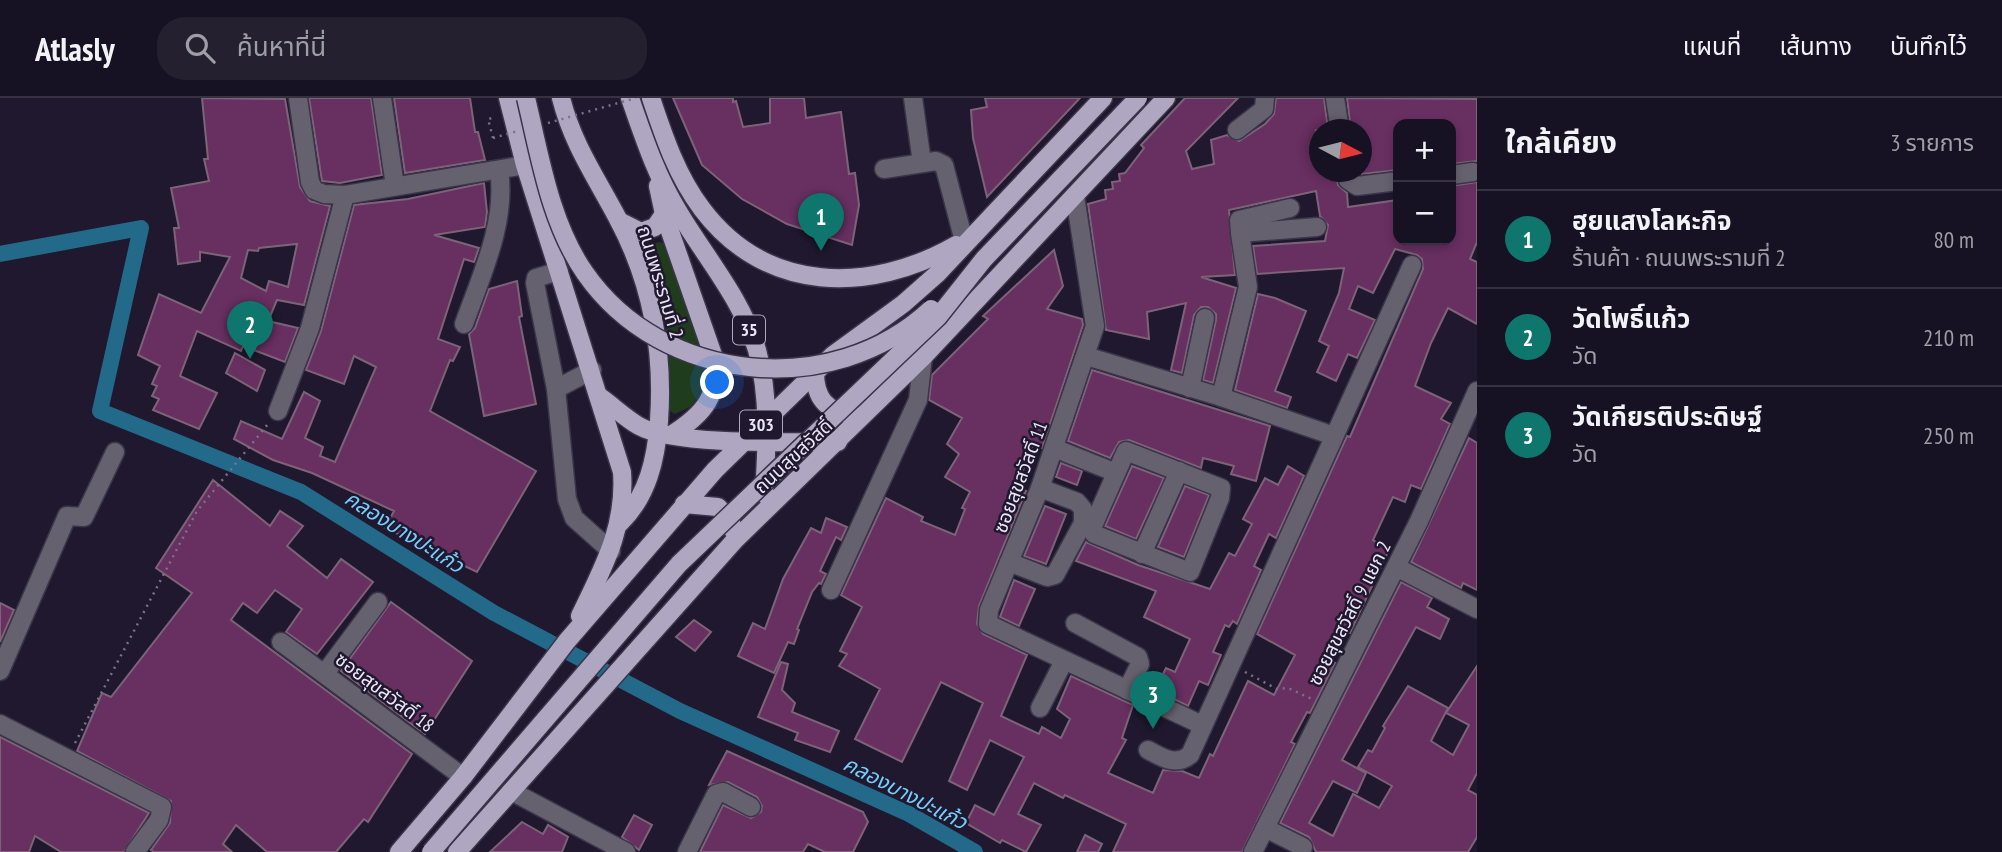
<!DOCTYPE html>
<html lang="th">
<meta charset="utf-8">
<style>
:root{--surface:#171223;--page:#242030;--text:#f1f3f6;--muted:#9e9ea6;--line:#363241;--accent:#0f766e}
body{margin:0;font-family:"PT Sans Narrow","Noto Sans Thai",sans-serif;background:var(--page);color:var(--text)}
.controls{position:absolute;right:21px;top:21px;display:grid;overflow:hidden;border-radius:14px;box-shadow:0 4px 10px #0003}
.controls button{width:63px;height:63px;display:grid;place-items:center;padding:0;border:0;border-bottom:2px solid var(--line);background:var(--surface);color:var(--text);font:35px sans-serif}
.compass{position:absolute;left:1309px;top:21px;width:63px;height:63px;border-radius:50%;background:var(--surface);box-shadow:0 4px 10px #0003;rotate:97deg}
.you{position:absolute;left:718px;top:285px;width:24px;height:24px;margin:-18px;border:5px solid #fff;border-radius:50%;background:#1a73e8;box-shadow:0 0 0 10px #1a73e833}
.badge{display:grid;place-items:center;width:46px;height:46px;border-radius:50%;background:var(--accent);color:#fff;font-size:23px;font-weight:700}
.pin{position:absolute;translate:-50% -58px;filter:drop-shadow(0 2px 4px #0008)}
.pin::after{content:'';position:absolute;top:37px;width:24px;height:21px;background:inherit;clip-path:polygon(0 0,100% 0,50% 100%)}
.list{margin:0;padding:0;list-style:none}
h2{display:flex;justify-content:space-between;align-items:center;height:91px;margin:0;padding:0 28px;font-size:30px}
h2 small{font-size:23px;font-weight:400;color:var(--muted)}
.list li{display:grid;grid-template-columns:46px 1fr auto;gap:21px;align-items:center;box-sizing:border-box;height:98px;padding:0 28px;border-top:2px solid var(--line)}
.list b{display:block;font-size:26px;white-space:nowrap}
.list p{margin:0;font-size:23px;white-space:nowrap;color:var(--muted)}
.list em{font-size:23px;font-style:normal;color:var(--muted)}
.icon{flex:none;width:38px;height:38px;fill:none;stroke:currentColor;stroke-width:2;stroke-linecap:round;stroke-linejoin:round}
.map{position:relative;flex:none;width:1477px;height:754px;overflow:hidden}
header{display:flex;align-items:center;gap:42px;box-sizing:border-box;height:98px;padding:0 35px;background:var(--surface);border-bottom:2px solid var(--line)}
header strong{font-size:33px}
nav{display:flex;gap:38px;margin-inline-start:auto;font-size:24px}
.search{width:490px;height:63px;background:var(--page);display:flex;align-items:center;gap:18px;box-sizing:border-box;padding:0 24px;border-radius:28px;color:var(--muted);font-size:26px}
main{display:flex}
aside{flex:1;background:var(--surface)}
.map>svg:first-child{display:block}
</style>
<header>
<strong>Atlasly</strong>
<div class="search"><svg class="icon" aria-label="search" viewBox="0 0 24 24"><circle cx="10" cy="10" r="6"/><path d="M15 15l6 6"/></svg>ค้นหาที่นี่</div>
<nav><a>แผนที่</a><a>เส้นทาง</a><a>บันทึกไว้</a></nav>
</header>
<main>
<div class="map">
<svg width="1477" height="754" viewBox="0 0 1477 754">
<rect width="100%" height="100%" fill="#1f182f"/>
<path fill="#1f3c1c" d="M660 144 665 146 708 270 702 295 690 309 675 316 668 312 667 235 639 149Z"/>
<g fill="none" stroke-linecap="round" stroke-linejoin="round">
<path stroke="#23698a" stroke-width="16" d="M0 156 141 130 100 313 301 394 494 515 680 613 909 716 975 754"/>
</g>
<g fill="#682f61" stroke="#7d6378" stroke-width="2" fill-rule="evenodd">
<path d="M202 0 285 1 300 89 310 103 330 108 304 207 277 202 268 223 298 230 285 264 243 248 241 253 197 233 180 278 217 295 199 331 153 312 159 301 152 298 157 288 152 286 160 268 138 257 159 196 201 215 230 159 200 154V163L178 166 174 130H179L171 90 209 83 204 61H208ZM297 146 288 189 269 183 266 193 241 180 248 152 258 153 259 150Z"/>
<path d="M309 0H371L382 77 340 85 322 83Z"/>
<path d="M394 0H470L475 34H478L485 62 405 75Z"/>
<path d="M673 0H733V4L736 3 743 29 770 25V0H804L806 20 841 14 849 76 855 75 859 107 852 147 787 126 742 101 702 67Z"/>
<path d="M985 0H1080L987 99 973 40 971 12 987 9Z"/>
<path d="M1185 0H1238L1186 53 1192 71 1214 66 1211 42 1227 37 1239 43 1265 26 1274 16 1276 0H1324L1328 32H1316L1320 74H1336L1338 87 1347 95 1348 109 1398 102V142H1451V88L1477 84V144L1470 161 1477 164V226L1448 210 1431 245 1415 288 1451 305 1441 321 1450 326 1421 391 1411 387 1405 404 1393 399 1373 442 1389 452 1350 535 1345 531 1326 560 1335 565 1310 615 1307 614 1291 644 1295 646 1242 754H1113L1126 726 1065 697 1063 700 1034 685 1018 716 1041 727 1026 754 1002 742 1000 745 966 725 975 707 994 717 1024 659 990 642 967 692 949 683 983 605 941 584 902 664 855 641 880 591 839 568 847 556 840 553 862 509 841 497 886 400 923 419 921 423 955 437 965 411 962 410 970 394 945 379 959 356 947 346 962 320 929 302 932 277 988 221 983 218 1054 152 1063 188 1047 211 1082 221 1083 227 1042 350 1033 347 1017 388 1026 393 979 508 977 526 983 536 1027 557 1001 618 1039 636 1042 629 1061 640 1070 621 1057 611 1071 578 1133 607 1122 640 1126 642 1108 675 1153 695 1163 672 1182 673 1199 680 1210 656 1213 658 1248 583 1274 597 1295 557 1257 536 1347 338 1350 339 1423 171 1422 161 1417 157 1395 151 1373 195 1358 188 1349 211 1375 222 1357 260 1348 256 1336 283 1317 274 1329 248 1319 243 1339 195 1344 170 1257 176 1253 148 1325 143 1328 127 1320 118 1316 93 1229 112 1235 177 1201 179 1236 190 1213 285 1203 282 1216 222V216L1208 209H1201L1194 217 1182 275 1171 272 1186 205 1147 214 1149 241 1106 232 1088 106 1106 101 1105 92 1113 91 1112 84 1120 83 1119 76 1125 75 1144 50 1141 47Z"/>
<path d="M1347 0 1477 1V63L1451 66V26H1398V72L1362 76V32H1351Z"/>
<path d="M484 85 487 114 485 129 434 137 479 150 474 164 464 161 438 241 460 249 453 263 450 262 430 313 536 373 477 474 385 430 394 413 312 375 273 362 234 341 241 323 282 341 304 294 320 303 305 340 323 349 320 358 335 364 376 269 354 258 344 286 306 272 321 233 354 107 408 101Z"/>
<path d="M517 183 522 218 519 219 536 306 484 318 469 236 475 230 489 191Z"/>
<path d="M1258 196 1275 200 1306 213 1275 293 1291 299 1287 310 1235 292Z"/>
<path d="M235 255 265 272 257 293 226 275Z"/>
<path d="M1092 272 1270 328 1256 383 1231 376 1234 368 1203 360 1201 370 1129 342 1119 344 1110 360 1068 343Z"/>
<path d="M1469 340 1477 345V492L1463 485 1461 490 1411 464Z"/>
<path d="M1061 365 1082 373 1077 387 1056 379Z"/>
<path d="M1132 368 1164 380 1136 441 1105 428Z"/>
<path d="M1288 368 1304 378 1276 440 1269 436 1254 468 1261 472 1237 526 1233 523 1229 529 1225 527 1213 554 1221 557 1208 587 1199 583 1188 608 1155 592 1166 570 1175 574 1190 541 1144 519 1156 493 1076 463 1086 444 1138 467 1210 491 1229 455 1235 458 1252 426 1243 421 1265 380 1278 387Z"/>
<path d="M213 382 270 428 280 413 303 428 287 448 327 480 341 461 373 484 317 556 286 534 302 511 275 492 257 515 243 505 231 522 412 656 368 724 364 721 336 754H267L236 727 223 746 232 754H154L151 752 170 725 171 703 77 653 102 595 111 599 192 495 156 470Z"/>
<path d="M1185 388 1209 397 1184 459 1158 449Z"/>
<path d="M1045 408 1066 416 1046 466 1024 458Z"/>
<path d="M826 420 847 429 841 442 836 439 820 473 826 476 821 486 819 485 812 494 797 531 799 532 794 546 788 544 774 575 738 558 753 525 765 531 783 481 811 430 821 435Z"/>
<path d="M1014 482 1035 491 1019 528 1000 519Z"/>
<path d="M1401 484 1432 500 1427 509 1449 521 1440 541 1416 529 1342 662 1366 675 1357 695 1333 683 1309 725 1333 738 1353 696 1379 710 1392 688 1358 669 1368 652 1372 654 1385 630 1383 628 1408 588 1448 610 1431 643 1453 657 1469 627 1446 615 1477 568V675L1468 692 1477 697V739L1468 754H1316L1309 739 1280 725Z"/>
<path d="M391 504 472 563 425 636 341 573Z"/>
<path d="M0 505 14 512 0 544Z"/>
<path d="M694 522 711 534 695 553 676 539Z"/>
<path d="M781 564 788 566 782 592 795 605 792 614 839 633 830 654 795 642 798 635 758 619Z"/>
<path d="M0 639 149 715 124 754H61L35 738 29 754H0Z"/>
<path d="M727 653 863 714 868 724 853 754H825L808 746 803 754H700L723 707 751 720 761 714 762 708 757 699 728 684 709 687Z"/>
<path d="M634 717 652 727 639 752 622 739Z"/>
<path d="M522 724 543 736 548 727 568 739 562 754H490Z"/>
<path d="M1085 737 1102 746 1098 754H1077Z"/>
</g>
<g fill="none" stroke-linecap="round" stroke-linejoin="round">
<defs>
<g id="minor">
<path d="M298 0 310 84 314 92 324 96 345 97 525 67"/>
<path d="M382 0 395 88"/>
<path d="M913 0 922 65"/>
<path d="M1335 0 1340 32"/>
<path d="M1237 32 1264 11 1265 0"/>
<path d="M884 71 936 63 944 67 964 143"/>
<path d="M1347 74 1348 82 1357 88 1398 83"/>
<path d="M1451 77 1473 74"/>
<path d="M1075 98 1095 228 1040 390 989 512 988 526 1202 627"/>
<path d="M1240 135 1239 122 1290 110"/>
<path d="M559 173 536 180 535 185 556 291 567 401 574 420 611 453"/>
<path d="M464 226C481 178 507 124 499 72"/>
<path d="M1086 258 1221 299 1334 338"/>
<path d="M1190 290 1205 220"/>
<path d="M556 291 592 272"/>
<path d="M1221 299 1248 189 1240 135 1317 129"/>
<path d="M278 313 310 230 345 97"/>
<path d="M1054 350 1114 374"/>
<path d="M1126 353 1221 390 1220 400 1190 474 1094 436 1092 430Z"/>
<path d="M1142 456 1179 373"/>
<path d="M1009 464 1047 479 1055 477 1083 425V411L1077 404 1040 390"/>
<path d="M1396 469 1477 511"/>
<path d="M831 492 918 302 923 259"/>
<path d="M1075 525 1138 559 1140 566 1127 592"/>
<path d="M281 544 463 679"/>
<path d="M0 573 67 418 84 419 115 354"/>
<path d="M325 575 378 504"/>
<path d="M1040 610 1064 563"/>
<path d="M0 626 162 709 159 722 135 754"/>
<path d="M1148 652C1162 659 1175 669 1190 657L1412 167"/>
<path d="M511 693 626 754"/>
<path d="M1265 730 1303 749"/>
<path d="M687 754 716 696 723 694 751 709"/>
<path d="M1253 754 1419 423 1477 293"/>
</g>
<g id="major">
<path d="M508 0 525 67 622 374C626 429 603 470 580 518"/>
<path d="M561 0C573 47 596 79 618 121 651 183 664 253 659 323 656 361 648 398 620 425"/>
<path d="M630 0C644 40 656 77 678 113 705 159 741 199 757 252 770 299 767 348 764 396"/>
<path d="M651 0C664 39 677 78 702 111 766 196 870 196 956 147"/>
<path d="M658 88 664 116 713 257C722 296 703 317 671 337"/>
<path d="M619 123 641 134 655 129 664 116"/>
<path d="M815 274C815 300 826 313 852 317"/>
<path d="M600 299C613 308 625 320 639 328 674 348 795 344 838 344"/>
<path d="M684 406 718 409 731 424 733 432"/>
<path d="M399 754 463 679 567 543 715 372 833 257 903 206 937 176 1103 0"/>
<path d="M457 754 735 442 923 259 1166 0"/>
</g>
</defs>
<use href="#minor" stroke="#3b354b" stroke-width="21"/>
<use href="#major" stroke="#3b354b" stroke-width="21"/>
<g stroke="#797388" stroke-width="2.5" stroke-dasharray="2 5" stroke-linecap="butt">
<path d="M493 40 488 21 496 19"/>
<path d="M1245 574 1277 591 1288 590 1312 601"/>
<path d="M75 645 197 413 268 326"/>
</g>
<use href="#minor" stroke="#65616e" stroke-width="18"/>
<use href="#major" stroke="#afa7c1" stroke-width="18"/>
<defs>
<g id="major-bridge">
<path d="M526 0C540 58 550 125 585 175 662 286 832 303 931 211"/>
<path d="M431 754 679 466 938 219 984 161 1138 0"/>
</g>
</defs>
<use href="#major-bridge" stroke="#3b354b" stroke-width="21" stroke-linecap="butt"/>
<g stroke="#797388" stroke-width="2.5" stroke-dasharray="2 5" stroke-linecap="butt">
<path d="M548 25 636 0"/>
<path d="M493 40 518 33"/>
</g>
<use href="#major-bridge" stroke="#afa7c1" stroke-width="18"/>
</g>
<g text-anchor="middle" stroke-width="5" stroke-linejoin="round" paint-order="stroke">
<g fill="#1f182f" stroke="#ada8bb" stroke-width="2">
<rect x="733" y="217.5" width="32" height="29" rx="5"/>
<rect x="740" y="312.5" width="42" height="29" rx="5"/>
</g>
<g font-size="18" font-weight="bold" fill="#eae6f7">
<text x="749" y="238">35</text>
<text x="761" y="333">303</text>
</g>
<g font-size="19" fill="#eae6f7" stroke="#1f182f">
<text transform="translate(661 184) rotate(73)" y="7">ถนนพระรามที่ 2</text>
<text transform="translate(793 358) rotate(-43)" y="7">ถนนสุขสวัสดิ์</text>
<text transform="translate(1020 379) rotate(-69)" y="7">ซอยสุขสวัสดิ์ 11</text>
<text transform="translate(1349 515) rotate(-63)" y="7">ซอยสุขสวัสดิ์ 9 แยก 2</text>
<text transform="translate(385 594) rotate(37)" y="7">ซอยสุขสวัสดิ์ 18</text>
</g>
<g font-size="21" font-style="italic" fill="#73cefd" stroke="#1f182f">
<text transform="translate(404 434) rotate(32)" y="7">คลองบางปะแก้ว</text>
<text transform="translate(905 695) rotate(27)" y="7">คลองบางปะแก้ว</text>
</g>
</g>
</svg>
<div class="controls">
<button>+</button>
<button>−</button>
</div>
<svg class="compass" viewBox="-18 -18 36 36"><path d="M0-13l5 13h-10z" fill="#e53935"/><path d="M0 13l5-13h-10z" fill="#9e9ea6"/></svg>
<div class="you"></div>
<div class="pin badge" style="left:821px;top:153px">1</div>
<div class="pin badge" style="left:250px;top:261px">2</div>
<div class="pin badge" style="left:1153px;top:631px">3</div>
</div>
<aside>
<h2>ใกล้เคียง<small>3 รายการ</small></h2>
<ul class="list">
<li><span class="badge">1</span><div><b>ฮุยแสงโลหะกิจ</b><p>ร้านค้า · ถนนพระรามที่ 2</p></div><em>80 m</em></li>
<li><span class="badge">2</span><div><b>วัดโพธิ์แก้ว</b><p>วัด</p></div><em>210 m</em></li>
<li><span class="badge">3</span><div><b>วัดเกียรติประดิษฐ์</b><p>วัด</p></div><em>250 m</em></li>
</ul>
</aside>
</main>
